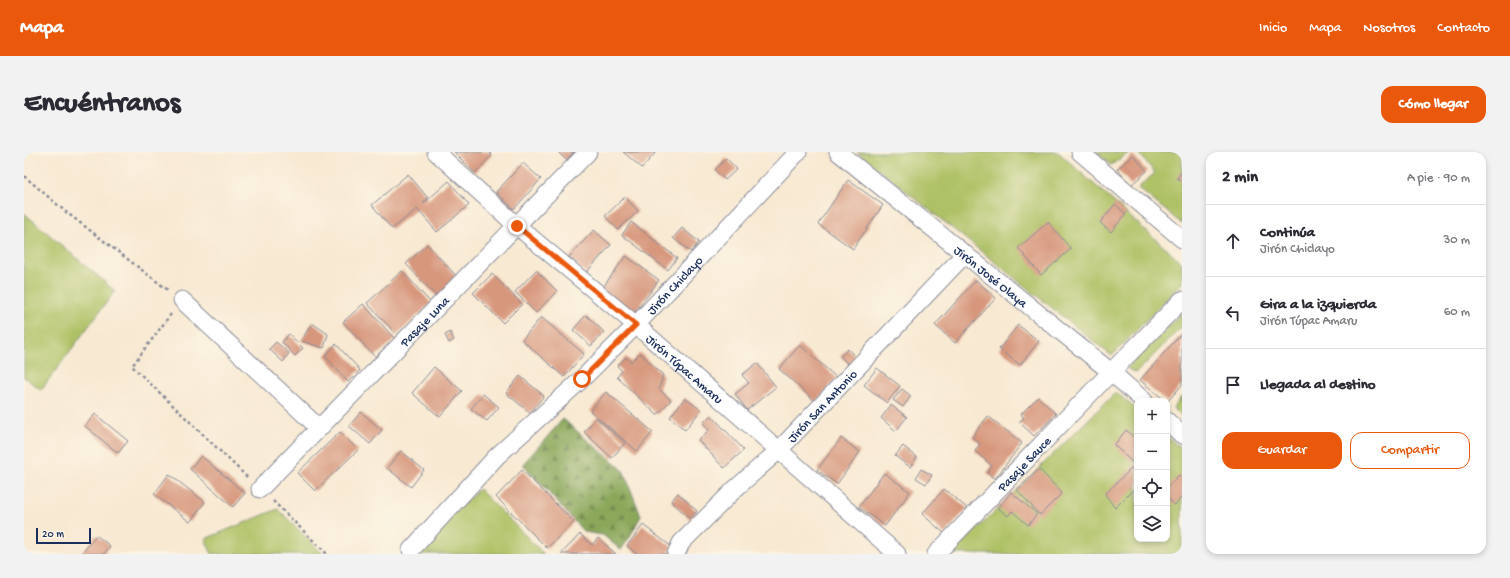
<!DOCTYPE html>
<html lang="es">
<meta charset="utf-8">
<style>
:root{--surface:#fff;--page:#f2f2f3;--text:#2b2b33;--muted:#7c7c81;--line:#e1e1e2;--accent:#ea580c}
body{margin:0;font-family:"Gochi Hand",sans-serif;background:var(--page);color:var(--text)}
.controls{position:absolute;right:12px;bottom:12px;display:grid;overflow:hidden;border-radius:8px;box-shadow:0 2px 6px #0003}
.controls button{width:36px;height:36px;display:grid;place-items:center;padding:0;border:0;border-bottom:1px solid var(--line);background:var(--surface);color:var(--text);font:20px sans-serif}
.scale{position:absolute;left:12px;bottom:10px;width:55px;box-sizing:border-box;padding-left:4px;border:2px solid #1b2f5e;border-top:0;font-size:11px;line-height:14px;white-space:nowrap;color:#1b2f5e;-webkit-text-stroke:3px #fcf5e5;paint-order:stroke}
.stop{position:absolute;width:12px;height:12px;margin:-9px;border:3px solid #ea580c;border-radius:50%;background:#fff}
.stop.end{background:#ea580c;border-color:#fff;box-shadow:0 1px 4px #0008}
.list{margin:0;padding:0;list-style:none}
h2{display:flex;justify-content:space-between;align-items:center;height:52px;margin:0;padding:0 16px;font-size:17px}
h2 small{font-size:13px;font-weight:400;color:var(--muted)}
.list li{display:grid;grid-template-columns:26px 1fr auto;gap:12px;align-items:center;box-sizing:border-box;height:72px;padding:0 16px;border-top:1px solid var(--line)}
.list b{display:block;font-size:15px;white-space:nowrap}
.list p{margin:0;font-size:13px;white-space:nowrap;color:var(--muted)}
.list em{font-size:13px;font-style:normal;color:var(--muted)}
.actions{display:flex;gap:8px;padding:12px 16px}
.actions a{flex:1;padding:9px 0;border:1px solid var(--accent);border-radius:12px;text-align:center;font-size:14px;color:var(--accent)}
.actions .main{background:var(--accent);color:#fff}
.icon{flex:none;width:22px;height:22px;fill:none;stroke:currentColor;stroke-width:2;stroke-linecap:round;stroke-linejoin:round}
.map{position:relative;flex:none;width:1158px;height:402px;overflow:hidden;border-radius:12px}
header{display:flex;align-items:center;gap:24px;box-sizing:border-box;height:56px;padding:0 20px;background:var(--accent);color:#fff}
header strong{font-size:19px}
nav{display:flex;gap:22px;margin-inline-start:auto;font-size:14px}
.intro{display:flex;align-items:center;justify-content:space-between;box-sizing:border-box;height:96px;padding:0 24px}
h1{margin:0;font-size:28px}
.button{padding:10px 18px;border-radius:12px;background:var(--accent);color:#fff;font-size:14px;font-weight:700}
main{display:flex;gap:24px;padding:0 24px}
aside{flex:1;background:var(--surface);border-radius:12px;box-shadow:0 2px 6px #0003}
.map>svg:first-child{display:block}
</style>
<header>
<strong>Mapa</strong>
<nav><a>Inicio</a><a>Mapa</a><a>Nosotros</a><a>Contacto</a></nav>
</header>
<div class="intro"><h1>Encuéntranos</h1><a class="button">Cómo llegar</a></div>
<main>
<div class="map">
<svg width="1158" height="402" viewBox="0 0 1158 402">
<defs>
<pattern id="forest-firs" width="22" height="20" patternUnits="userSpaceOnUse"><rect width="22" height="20" fill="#8aa75a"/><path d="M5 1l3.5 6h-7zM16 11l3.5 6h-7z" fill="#70884e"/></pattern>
</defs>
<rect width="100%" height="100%" fill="#fcf5e5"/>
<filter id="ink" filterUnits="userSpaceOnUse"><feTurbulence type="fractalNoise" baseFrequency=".025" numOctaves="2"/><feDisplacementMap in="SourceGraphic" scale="8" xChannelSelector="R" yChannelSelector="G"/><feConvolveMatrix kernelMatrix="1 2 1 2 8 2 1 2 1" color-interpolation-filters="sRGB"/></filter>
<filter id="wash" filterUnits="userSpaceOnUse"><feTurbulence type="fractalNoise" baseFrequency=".012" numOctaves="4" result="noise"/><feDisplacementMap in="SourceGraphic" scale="16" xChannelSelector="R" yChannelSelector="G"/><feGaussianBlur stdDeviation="0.9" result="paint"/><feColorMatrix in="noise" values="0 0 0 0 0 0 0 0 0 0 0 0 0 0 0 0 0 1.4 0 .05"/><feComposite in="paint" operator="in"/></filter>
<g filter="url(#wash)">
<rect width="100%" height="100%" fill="#f8e9d2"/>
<g fill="#aec165" stroke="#647862">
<path d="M833 0H1034L1158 111V131L1088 204Z"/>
<path d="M1072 0H1106L1087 13Z"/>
<path d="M1114 0H1158V72L1114 36 1131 21Z"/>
<path d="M0 61 91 139 17 238 0 225Z"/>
<path d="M1158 161V175L1112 221 1103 216Z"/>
<path d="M1092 240 1113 258V387H1143V284L1158 298V402H928Z"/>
<path d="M1158 244V265L1149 256Z"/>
<path d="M455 337 520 402H388Z"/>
<path d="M254 357 299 402H188L181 387Z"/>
</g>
<path fill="url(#forest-firs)" stroke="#526b5c" d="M539 267 561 286 595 314 600 320 617 364 605 386 597 398 579 383 560 380 499 312Z"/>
<g id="blocks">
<g fill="#d7977d">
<path d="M430 0H465L468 3 451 21Z"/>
<path d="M534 0H550L542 8Z"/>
<path d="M599 0H632L618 16Z"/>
<path d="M1109 3 1123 19 1107 33 1093 17Z"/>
<path d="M702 6 713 17 701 28 691 18Z"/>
<path d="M499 11 517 27 490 57 472 40Z"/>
<path d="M1158 19V29L1153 26Z"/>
<path d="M384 22 404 46 399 52 425 29 445 53 413 80 393 57 368 77 348 53Z"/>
<path d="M824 28 859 53 829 97 794 72Z"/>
<path d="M601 45 614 59 594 78 581 64Z"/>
<path d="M1091 52 1102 62 1087 80 1076 71Z"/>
<path d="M607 70 653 106 644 118 598 83Z"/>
<path d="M1024 70 1047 97 1017 123 994 96Z"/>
<path d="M658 76 675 90 667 100 649 86Z"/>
<path d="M570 78 587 93 562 121 545 105Z"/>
<path d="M403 92 435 127 415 147 382 112Z"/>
<path d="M602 104 635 128 609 163 576 139Z"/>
<path d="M512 118 533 139 512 161 491 140Z"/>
<path d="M378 119 407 151 373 183 343 151Z"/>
<path d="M468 122 498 152 479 171 449 141Z"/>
<path d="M952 128 972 146 931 191 911 173Z"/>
<path d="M339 152 371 187 351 205 319 170Z"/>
<path d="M562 163 580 180 567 194 549 178Z"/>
<path d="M517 165 560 202 540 225 498 188Z"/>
<path d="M288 171 304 182 300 196 277 189Z"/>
<path d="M994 173 1015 189 996 213 975 197Z"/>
<path d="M426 180 430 188 425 191 421 183Z"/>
<path d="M1158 181V233L1143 250 1116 228Z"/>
<path d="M265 182 279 196 271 204 258 190Z"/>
<path d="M252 190 265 201 259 210 245 197Z"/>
<path d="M312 192 336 218 324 230 301 204Z"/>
<path d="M776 193 813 226 792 250 755 217Z"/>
<path d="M824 197 833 207 826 214 816 204Z"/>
<path d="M616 201 639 223 635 237 647 248 633 263 593 225 598 219 593 214 602 205 607 210Z"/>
<path d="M733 211 752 235 723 258 711 242 725 231 718 223Z"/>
<path d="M410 215 438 239 416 265 388 241Z"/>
<path d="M853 216 876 234 863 251 840 233Z"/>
<path d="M496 224 520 244 506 261 482 241Z"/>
<path d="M878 237 887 244 879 255 869 248Z"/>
<path d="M582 240 629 280 613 299 566 259Z"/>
<path d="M459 242 475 255 463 269 447 257Z"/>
<path d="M1014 245 1032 262 1010 284 995 270 1000 266 997 262Z"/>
<path d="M661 246 677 258 661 278 646 265Z"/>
<path d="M867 253 883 265 872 279 857 266Z"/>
<path d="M337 260 358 278 346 292 325 274Z"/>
<path d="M71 262 104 289 94 301 61 274Z"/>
<path d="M687 263 720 298 700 316 674 288 685 278 679 271Z"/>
<path d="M964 264 998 291 971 327 963 321 968 314 951 299 956 292 948 285Z"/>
<path d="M572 266 601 291 588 306 560 280Z"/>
<path d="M1102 278 1113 288V306L1109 311 1090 293Z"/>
<path d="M316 280 334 298 291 339 273 321Z"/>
<path d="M817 286 836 300 813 332 793 318Z"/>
<path d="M879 294 893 305 886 315 871 304Z"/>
<path d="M377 299 400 318 387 335 363 316Z"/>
<path d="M177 304 221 341 209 355 166 317Z"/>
<path d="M1113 311V334L1091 356 1081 342Z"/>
<path d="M897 317 908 323 902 332 892 326Z"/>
<path d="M1015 317 1038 341 1016 363 993 338Z"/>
<path d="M498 318 550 370 523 396 472 345Z"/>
<path d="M860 321 886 340 861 374 835 355Z"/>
<path d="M145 322 181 350 166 370 130 342Z"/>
<path d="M1155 323 1158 326V345L1151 353 1143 346V336Z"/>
<path d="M920 337 943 356 921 382 898 362Z"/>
<path d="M987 340 1013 362 1004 373 988 359 984 364 974 356Z"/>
<path d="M654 341 673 359 666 367 647 349Z"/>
<path d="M619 373 648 395 643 402H613L603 394Z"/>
<path d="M556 382 568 393 574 386 592 402H537Z"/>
<path d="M72 383 86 394 80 402H61L59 400Z"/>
</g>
</g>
</g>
<g filter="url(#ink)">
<use href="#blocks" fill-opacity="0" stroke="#8a8c98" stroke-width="1"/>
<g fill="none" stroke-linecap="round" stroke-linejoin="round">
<defs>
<g id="minor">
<path id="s1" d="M412 0 493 74 612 173 873 402"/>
<path id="s2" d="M814 0 1087 220 1120 249"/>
<path d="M1056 0 1158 87"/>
<path d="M158 148 295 276"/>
<path d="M1143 269 1158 283"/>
<path id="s3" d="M236 337 564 0"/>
<path id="s4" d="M387 398 473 304 558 227 612 173 774 0"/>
<path id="s5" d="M652 402 657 391 711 337 755 298 941 102"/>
<path id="s6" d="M912 402 1087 220 1158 148"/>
</g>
</defs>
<use href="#minor" stroke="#8a8c98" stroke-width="19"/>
<g stroke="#8a8c98" stroke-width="2.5" stroke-dasharray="3 3" stroke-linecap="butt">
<path d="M0 24 42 60 144 138"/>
<path d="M147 162 108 214 223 325"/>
<path d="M249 349 303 402"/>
</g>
<use href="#minor" stroke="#fff" stroke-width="17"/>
</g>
</g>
<g fill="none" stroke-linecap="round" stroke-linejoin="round" filter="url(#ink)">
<path stroke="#ea580c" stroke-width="5" d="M493 74 612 173 558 227"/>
</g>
<g text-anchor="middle" stroke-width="3" stroke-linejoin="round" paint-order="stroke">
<g font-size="13" fill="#1b2f5e" stroke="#fcf5e5">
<text dy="5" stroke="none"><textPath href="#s2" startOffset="197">Jirón José Olaya</textPath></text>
<text dy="5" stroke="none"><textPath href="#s4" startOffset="374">Jirón Chiclayo</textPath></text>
<text dy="5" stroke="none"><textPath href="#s3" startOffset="235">Pasaje Luna</textPath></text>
<text dy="5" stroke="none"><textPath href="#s1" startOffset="330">Jirón Túpac Amaru</textPath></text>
<text dy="5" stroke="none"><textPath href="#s5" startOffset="209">Jirón San Antonio</textPath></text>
<text dy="5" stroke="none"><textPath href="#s6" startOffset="126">Pasaje Sauce</textPath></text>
</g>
</g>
</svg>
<div class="controls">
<button>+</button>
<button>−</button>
<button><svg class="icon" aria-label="locate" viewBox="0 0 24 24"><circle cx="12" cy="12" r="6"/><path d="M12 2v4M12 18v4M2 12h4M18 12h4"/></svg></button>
<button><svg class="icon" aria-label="layers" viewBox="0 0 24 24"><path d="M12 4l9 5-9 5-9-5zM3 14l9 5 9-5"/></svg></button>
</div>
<div class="scale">20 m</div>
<div class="stop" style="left:558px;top:227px"></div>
<div class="stop end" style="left:493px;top:74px"></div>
</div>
<aside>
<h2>2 min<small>A pie · 90 m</small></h2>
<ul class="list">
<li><svg class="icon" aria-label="ahead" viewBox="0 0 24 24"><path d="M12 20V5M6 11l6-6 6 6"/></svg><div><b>Continúa</b><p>Jirón Chiclayo</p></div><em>30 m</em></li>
<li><svg class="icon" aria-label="left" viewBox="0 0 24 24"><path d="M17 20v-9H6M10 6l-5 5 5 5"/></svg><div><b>Gira a la izquierda</b><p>Jirón Túpac Amaru</p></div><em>60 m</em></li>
<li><svg class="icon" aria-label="arrive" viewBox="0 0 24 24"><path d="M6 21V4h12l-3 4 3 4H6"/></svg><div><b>Llegada al destino</b></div></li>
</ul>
<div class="actions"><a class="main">Guardar</a><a>Compartir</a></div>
</aside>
</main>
